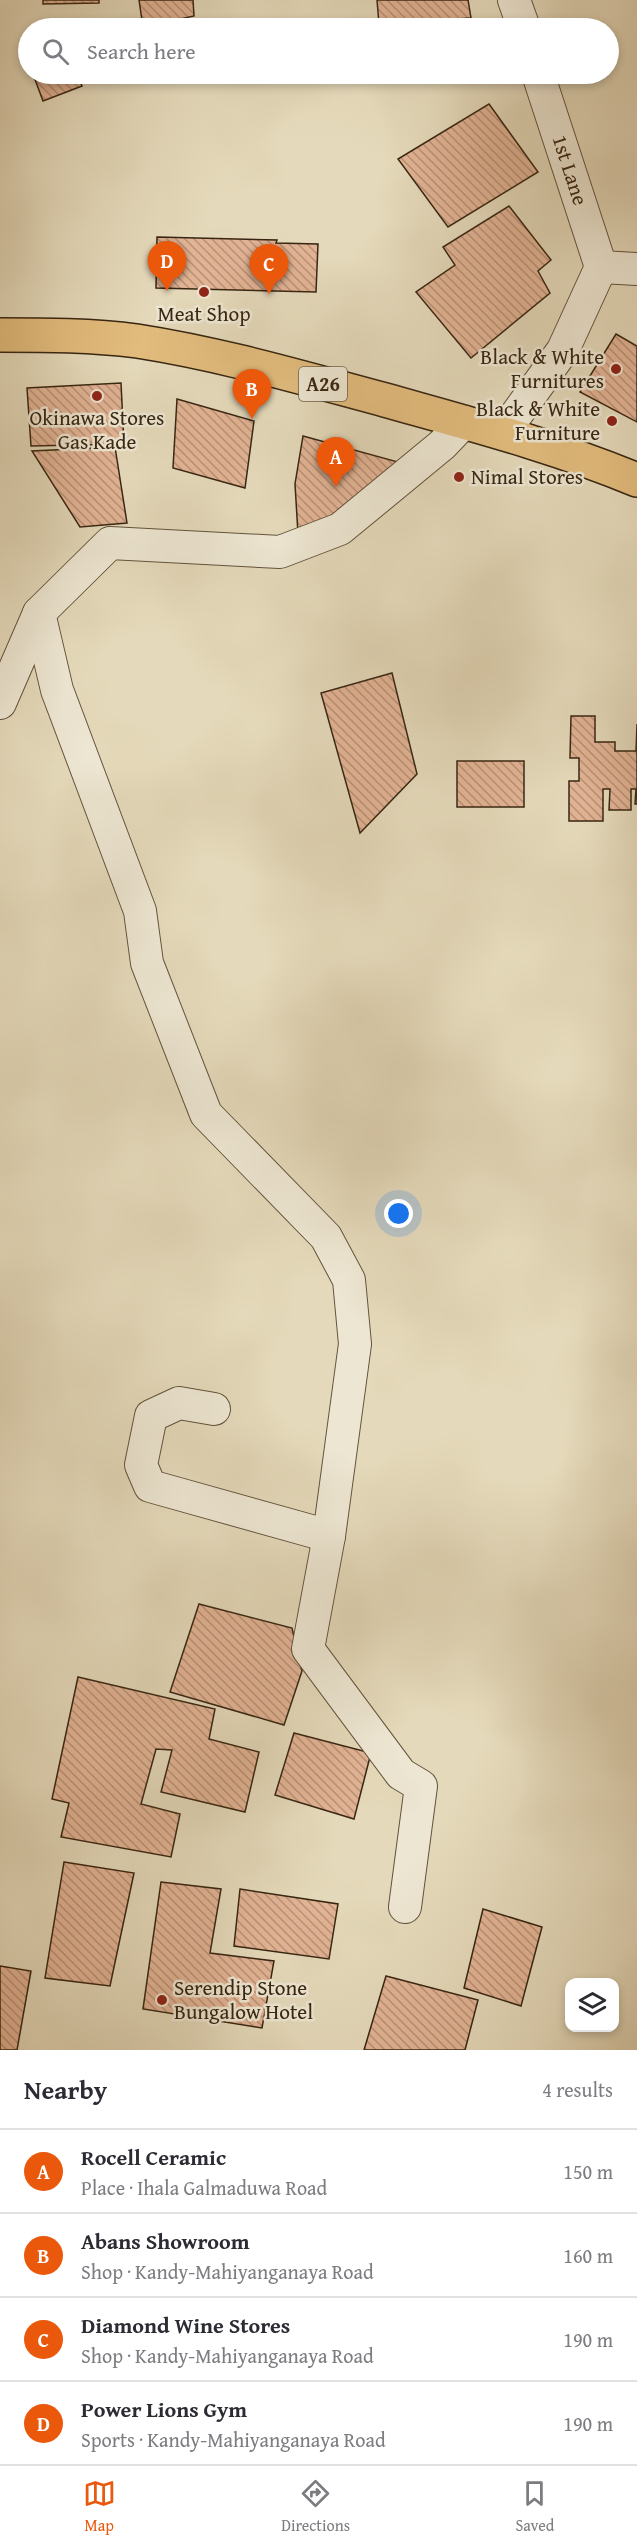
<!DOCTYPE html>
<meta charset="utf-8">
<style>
:root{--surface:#fff;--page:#f2f2f3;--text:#2b2b33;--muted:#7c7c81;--line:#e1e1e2;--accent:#ea580c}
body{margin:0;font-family:"Gentium Book Plus",serif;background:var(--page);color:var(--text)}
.controls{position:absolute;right:18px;bottom:18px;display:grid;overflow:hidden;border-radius:12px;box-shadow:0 3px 9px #0003}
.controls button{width:54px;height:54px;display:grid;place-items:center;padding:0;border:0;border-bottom:2px solid var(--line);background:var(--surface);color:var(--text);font:30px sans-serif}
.you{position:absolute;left:399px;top:1214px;width:21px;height:21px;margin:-15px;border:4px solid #fff;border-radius:50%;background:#1a73e8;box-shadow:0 0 0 9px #1a73e833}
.badge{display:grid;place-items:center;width:39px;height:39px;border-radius:50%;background:var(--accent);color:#fff;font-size:20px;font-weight:700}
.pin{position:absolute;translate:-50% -50px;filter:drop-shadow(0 2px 3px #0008)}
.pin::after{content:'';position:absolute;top:32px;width:21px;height:18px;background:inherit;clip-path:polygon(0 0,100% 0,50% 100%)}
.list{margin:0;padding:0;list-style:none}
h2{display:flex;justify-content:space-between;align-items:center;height:78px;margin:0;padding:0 24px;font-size:26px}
h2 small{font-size:20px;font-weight:400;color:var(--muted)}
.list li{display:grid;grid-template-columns:39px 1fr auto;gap:18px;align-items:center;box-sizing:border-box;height:84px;padding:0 24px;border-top:2px solid var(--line)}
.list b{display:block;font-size:22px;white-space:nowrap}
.list p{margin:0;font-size:20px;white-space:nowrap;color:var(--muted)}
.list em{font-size:20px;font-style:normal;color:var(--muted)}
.icon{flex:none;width:33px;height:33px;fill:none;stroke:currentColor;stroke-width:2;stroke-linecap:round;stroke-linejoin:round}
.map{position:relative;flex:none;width:637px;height:2050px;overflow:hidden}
.search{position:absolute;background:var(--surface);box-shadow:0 3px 9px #0003;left:18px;right:18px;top:18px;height:66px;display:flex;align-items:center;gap:15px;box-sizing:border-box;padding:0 21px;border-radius:33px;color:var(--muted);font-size:22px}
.sheet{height:414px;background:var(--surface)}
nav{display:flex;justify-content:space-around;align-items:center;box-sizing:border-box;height:84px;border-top:2px solid var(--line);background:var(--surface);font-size:16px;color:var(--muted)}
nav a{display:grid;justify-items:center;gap:3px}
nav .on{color:var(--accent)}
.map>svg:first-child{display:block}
</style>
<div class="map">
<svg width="637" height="2050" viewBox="0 0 637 2050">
<defs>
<pattern id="building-back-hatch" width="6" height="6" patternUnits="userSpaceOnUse" patternTransform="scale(1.5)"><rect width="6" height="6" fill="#e2b394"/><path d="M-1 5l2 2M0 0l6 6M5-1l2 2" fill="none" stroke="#b89177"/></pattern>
</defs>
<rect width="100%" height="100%" fill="#e4d9ba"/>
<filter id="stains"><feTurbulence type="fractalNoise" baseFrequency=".00333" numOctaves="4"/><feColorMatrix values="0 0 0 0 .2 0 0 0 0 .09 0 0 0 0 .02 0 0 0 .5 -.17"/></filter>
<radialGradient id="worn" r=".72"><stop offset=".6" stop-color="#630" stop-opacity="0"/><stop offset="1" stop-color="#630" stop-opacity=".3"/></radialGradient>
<g fill="url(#building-back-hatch)" stroke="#382612" stroke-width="1.5">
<path d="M43 0H99V3L43 4Z"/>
<path d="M139 0H193L194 16 143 27Z"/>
<path d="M377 0H468L471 18 379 24Z"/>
<path d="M33 74H77L82 86 43 101Z"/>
<path d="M489 104 538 172 448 227 398 159Z"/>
<path d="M509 206 551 260 538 271 550 293 471 358 416 292 455 265 443 247Z"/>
<path d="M157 237 277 240 276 243 318 244 316 292 156 288Z"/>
<path d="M616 334 637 346V422L580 392Z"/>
<path d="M121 383 124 444 31 446 27 388Z"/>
<path d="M177 399 254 421 245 488 173 468Z"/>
<path d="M303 436 398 462 328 525 298 534 295 484Z"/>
<path d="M115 447 127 523 80 527 32 451Z"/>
<path d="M392 673 417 774 360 833 321 693Z"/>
<path d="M571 716H595V742H615V751H636L637 724V804H635L636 789H631V810H609L610 789H603V821H569V781H579V758H570Z"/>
<rect x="457" y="761" width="67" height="46"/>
<path d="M199 1604 292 1628 302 1671 284 1725 170 1692Z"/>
<path d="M78 1677 215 1709 209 1739 259 1752 245 1812 161 1792 172 1750 156 1749 141 1804 180 1814 171 1857 61 1837 69 1803 52 1799Z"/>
<path d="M294 1733 371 1753 354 1819 275 1795Z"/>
<path d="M64 1862 134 1873 110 1986 45 1978Z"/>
<path d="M161 1882 221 1889 210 1953 274 1961 262 2028 143 2009Z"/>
<path d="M240 1889 338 1904 329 1959 234 1946Z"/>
<path d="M483 1909 542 1927 521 2006 464 1988Z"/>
<path d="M0 1966 31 1971 17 2050H0Z"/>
<path d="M386 1976 478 2000 465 2050H364Z"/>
</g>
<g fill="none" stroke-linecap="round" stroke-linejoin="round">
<defs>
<g id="minor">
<path d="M514 0 524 28"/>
<path d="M538 74 601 267"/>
<path d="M503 433 563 350 601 267 637 269"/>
<path d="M39 613 57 690 140 911 147 963 206 1114 326 1237 349 1280 355 1344 329 1536 308 1649 401 1774 421 1786 405 1907"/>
<path d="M0 703 39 613 110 543 280 552 340 529 442 445 464 422"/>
<path d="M214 1409 179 1403 151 1416 141 1465 150 1486 329 1536"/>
</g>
<path id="trunk" d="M0 335C45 335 92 335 137 341 221 354 303 378 385 400 470 424 555 446 637 480"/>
</defs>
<use href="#minor" stroke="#63533c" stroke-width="34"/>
<use href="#trunk" stroke="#382612" stroke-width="36"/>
<use href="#minor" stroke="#ede6d2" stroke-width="32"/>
<use href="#trunk" stroke="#e2bc7d" stroke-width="33"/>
</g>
<g fill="#8f2418" stroke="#ede6d2" stroke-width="2">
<circle cx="204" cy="292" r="6"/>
<circle cx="616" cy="369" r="6"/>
<circle cx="97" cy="396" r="6"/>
<circle cx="612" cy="421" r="6"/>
<circle cx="459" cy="477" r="6"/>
<circle cx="162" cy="2000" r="6"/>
</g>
<g text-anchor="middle" stroke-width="5" stroke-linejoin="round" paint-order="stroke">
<rect fill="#ede6d2" stroke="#6e604c" stroke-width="1.5" x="299" y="367" width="48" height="34" rx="4.5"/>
<g font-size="20" font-weight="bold" fill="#382612">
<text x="323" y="391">A26</text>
</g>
<g font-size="21" fill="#382612" stroke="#ede6d2">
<text transform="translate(570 170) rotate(72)" y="7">1st Lane</text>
</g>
<g font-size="21" fill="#382612" stroke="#ede6d2">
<text x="204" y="321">Meat Shop</text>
<text x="604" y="364" text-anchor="end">Black &amp; White<tspan x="604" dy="24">Furnitures</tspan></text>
<text x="600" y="416" text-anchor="end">Black &amp; White<tspan x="600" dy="24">Furniture</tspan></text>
<text x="97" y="425">Okinawa Stores<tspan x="97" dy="24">Gas Kade</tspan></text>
<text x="471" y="484" text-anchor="start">Nimal Stores</text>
<text x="174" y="1995" text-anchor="start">Serendip Stone<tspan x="174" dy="24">Bungalow Hotel</tspan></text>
</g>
</g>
<rect width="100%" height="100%" filter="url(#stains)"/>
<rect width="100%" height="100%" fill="url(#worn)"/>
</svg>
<div class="controls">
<button><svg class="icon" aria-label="layers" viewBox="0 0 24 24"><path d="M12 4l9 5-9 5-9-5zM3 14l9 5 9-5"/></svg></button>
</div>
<div class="you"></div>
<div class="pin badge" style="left:336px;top:487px">A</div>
<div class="pin badge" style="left:252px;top:419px">B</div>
<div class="pin badge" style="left:269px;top:294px">C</div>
<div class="pin badge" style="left:167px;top:291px">D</div>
<div class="search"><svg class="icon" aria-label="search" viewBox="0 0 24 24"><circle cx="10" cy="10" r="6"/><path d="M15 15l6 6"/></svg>Search here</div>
</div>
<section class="sheet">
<h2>Nearby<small>4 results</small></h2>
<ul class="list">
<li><span class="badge">A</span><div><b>Rocell Ceramic</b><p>Place · Ihala Galmaduwa Road</p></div><em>150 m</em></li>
<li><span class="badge">B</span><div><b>Abans Showroom</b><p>Shop · Kandy-Mahiyanganaya Road</p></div><em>160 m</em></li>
<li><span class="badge">C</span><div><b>Diamond Wine Stores</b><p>Shop · Kandy-Mahiyanganaya Road</p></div><em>190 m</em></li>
<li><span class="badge">D</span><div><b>Power Lions Gym</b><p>Sports · Kandy-Mahiyanganaya Road</p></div><em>190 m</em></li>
</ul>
</section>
<nav>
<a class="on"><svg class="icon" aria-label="map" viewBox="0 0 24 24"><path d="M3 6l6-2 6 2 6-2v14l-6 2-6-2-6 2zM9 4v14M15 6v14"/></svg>Map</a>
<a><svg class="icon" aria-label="directions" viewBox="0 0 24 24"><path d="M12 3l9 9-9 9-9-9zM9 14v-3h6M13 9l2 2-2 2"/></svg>Directions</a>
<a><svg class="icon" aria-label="saved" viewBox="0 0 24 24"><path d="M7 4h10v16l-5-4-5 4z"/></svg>Saved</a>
</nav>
